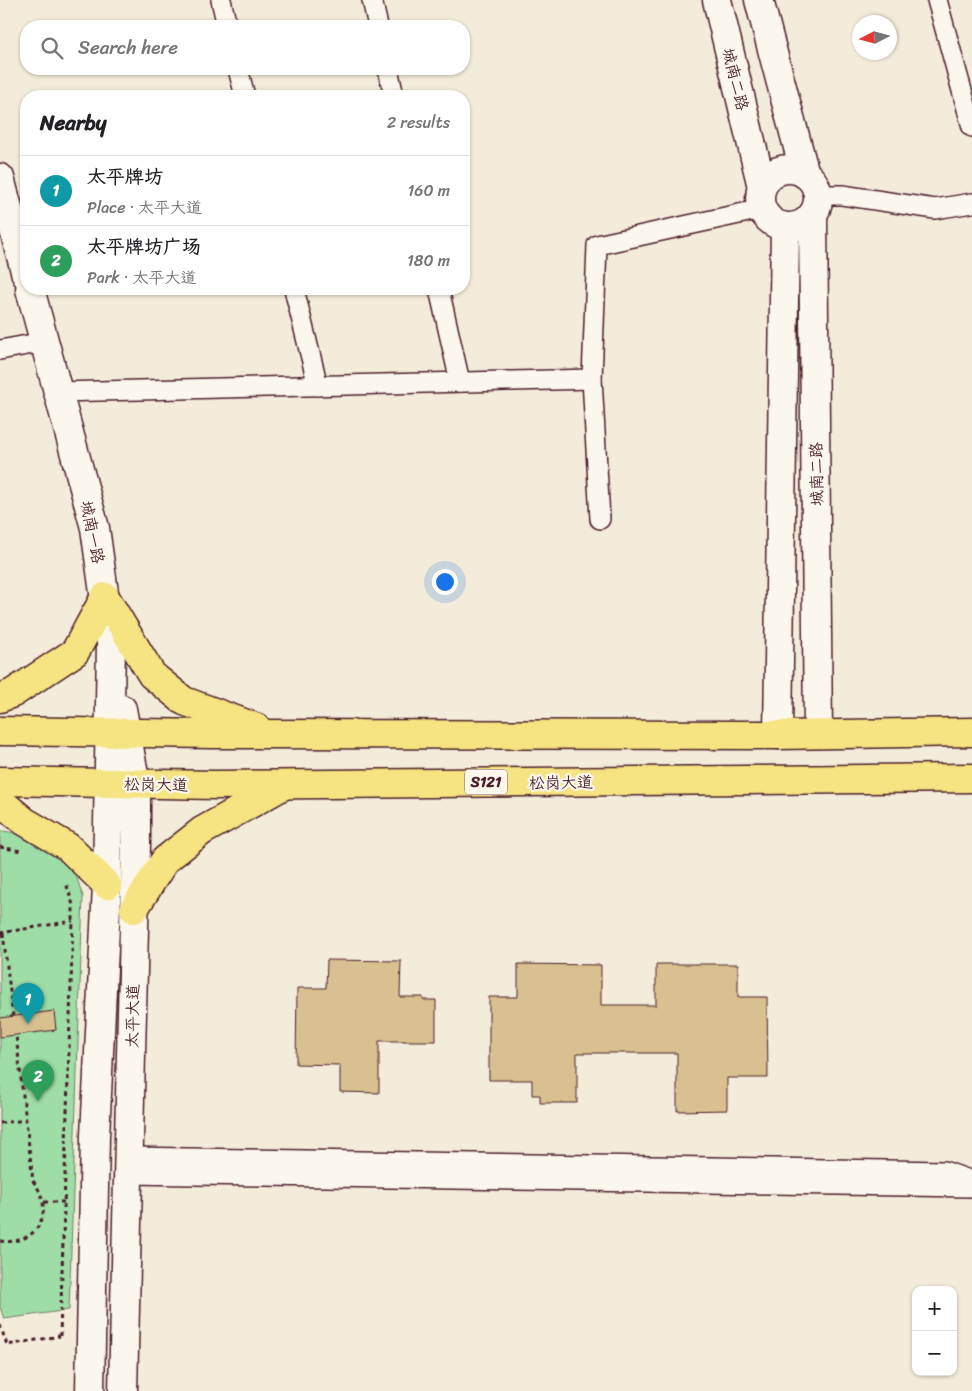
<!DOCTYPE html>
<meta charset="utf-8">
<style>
:root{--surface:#fff;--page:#f2f2f2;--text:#202124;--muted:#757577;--line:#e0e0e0;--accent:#1f6fb2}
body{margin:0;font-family:Sriracha,"LXGW WenKai TC",sans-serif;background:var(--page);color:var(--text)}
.controls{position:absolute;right:15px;bottom:15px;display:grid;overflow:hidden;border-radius:10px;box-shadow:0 1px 4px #0004}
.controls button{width:45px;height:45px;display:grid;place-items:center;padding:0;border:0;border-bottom:1px solid var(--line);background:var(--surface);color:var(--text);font:25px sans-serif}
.compass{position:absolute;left:852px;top:15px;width:45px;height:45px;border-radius:50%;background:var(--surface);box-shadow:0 1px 4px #0004;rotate:264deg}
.you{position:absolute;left:444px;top:581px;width:18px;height:18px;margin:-12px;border:4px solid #fff;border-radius:50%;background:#1a73e8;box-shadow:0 0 0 8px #1a73e833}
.badge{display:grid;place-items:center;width:32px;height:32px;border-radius:50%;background:var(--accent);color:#fff;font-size:16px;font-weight:700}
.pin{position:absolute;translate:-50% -41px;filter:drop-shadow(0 1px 2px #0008)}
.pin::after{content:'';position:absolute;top:26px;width:18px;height:15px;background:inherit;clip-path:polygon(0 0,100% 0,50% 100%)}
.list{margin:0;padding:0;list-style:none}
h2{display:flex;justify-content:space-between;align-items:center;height:65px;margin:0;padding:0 20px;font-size:21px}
h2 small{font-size:16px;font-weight:400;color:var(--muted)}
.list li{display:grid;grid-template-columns:32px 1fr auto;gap:15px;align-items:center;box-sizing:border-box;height:70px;padding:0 20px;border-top:1px solid var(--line)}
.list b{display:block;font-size:19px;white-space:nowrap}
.list p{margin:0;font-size:16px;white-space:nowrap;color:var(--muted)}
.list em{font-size:16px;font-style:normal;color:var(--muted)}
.icon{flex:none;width:28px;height:28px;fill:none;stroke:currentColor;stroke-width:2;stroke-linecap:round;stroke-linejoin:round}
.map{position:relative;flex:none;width:972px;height:1391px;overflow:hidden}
.search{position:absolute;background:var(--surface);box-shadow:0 1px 4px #0004;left:20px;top:20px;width:450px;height:55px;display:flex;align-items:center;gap:12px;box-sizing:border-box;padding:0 18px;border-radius:20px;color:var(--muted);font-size:19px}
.panel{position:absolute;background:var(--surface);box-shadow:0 1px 4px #0004;left:20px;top:90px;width:450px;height:205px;border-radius:20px}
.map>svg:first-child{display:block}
</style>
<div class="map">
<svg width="972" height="1391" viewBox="0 0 972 1391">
<rect width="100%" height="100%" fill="#f4ecda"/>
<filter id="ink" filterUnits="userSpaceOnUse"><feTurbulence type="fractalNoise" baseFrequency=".02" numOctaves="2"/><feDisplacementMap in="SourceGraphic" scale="10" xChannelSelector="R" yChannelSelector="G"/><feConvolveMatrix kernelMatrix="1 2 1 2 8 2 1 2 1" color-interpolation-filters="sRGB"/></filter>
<g filter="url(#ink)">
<path fill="#9edda6" stroke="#747e68" d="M0 831C21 831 60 848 72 867 77 875 79 887 83 896L69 1310 4 1319 0 1307Z"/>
<g fill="#d9c090" stroke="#4a1f2b">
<path d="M327 960 401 961 400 997H423V1000H436V1041H379V1093L340 1092V1065L296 1064 297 988H326Z"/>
<path d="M518 964 601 965V1005H656V964H738V997H767L768 1078H727V1110L677 1111V1053H577V1103H540V1095H532V1080H489V997H518Z"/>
<path d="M54 1011 56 1030 0 1037V1018Z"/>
</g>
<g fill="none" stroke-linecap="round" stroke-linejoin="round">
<defs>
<g id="street">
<path d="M221 0 227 26"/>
<path d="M372 0 378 26"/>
<path d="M937 0 972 127"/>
<path d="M238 69 245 96"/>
<path d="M388 69 394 96"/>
<path d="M816 195H842L935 209 972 203"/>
<path d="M294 289 318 386"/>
<path d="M439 289 460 382"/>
<path d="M0 350 44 342"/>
<path d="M58 392 592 379"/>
<path d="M600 519 592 379 597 245 762 209"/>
<path d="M129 1157 944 1171 972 1181"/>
<path d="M128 1174 972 1187"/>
</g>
<g id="secondary">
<path d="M717 0 762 187"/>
<path d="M759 0 805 174"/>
<circle cx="789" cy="198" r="29"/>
<path d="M0 178 26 275"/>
<path d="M813 214 818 734"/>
<path d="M30 289 95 528 111 643 107 885 95 1136 90 1391"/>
<path d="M122 709 136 785V844L123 1391"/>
<path d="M778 735 785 227"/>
</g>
<g id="primary">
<path d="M105 597 152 675 184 701 257 728"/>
<path d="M0 698 13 693 75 652 105 597"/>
<path d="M0 731 213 734 778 735 972 732"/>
<path d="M0 781 216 785 972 778"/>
<path d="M0 801 24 821 68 847 107 885"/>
<path d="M134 909 165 860 202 831 284 785"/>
</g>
</defs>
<use href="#street" stroke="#4a1f2b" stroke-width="22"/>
<use href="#secondary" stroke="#4a1f2b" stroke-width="31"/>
<use href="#primary" stroke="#4a1f2b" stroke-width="31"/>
<g stroke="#4a1f2b" stroke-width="3" stroke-dasharray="4 4" stroke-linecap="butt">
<path d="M0 847 21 851"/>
<path d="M0 933 73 921"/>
<path d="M3 933 13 1016"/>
<path d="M0 1123 26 1120"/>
<path d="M44 1202H64"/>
<path d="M0 1241C39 1246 56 1210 33 1181L16 1035"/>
<path d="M0 1325 7 1345 60 1336"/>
<path d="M60 1336 73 921V905L66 883"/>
</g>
<use href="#street" stroke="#fbf7ec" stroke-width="19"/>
<use href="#secondary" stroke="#fbf7ec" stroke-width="28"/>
<use href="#primary" stroke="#f6e381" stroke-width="28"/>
</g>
</g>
<g text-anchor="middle" stroke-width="4.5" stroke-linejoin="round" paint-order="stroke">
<rect fill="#fbf7ec" stroke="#7f6065" stroke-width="1" x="465" y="769.5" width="42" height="25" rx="4"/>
<g font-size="15" font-weight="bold" fill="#4a1f2b">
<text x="486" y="787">S121</text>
</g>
<g font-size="16" fill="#4a1f2b" stroke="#fbf7ec">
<text transform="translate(736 79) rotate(76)" y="6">城南二路</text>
<text transform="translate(816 474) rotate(-91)" y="6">城南二路</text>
<text transform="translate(93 532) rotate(79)" y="6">城南一路</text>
<text transform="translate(561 782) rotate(-1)" y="6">松岗大道</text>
<text transform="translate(156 784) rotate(1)" y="6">松岗大道</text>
<text transform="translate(132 1016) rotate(-89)" y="6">太平大道</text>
</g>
</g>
</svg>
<div class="controls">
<button>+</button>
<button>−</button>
</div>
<svg class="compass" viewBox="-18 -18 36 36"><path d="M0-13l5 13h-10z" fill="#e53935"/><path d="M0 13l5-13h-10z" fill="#757577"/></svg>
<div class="you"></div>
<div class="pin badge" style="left:28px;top:1024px;background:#0f9aa8">1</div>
<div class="pin badge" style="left:38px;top:1101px;background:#2e9e5b">2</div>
<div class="search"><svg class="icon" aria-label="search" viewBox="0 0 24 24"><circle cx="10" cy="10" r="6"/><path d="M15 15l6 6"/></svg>Search here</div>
<section class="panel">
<h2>Nearby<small>2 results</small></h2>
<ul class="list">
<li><span class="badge" style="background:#0f9aa8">1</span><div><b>太平牌坊</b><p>Place · 太平大道</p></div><em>160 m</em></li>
<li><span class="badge" style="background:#2e9e5b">2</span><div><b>太平牌坊广场</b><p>Park · 太平大道</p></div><em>180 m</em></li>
</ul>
</section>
</div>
